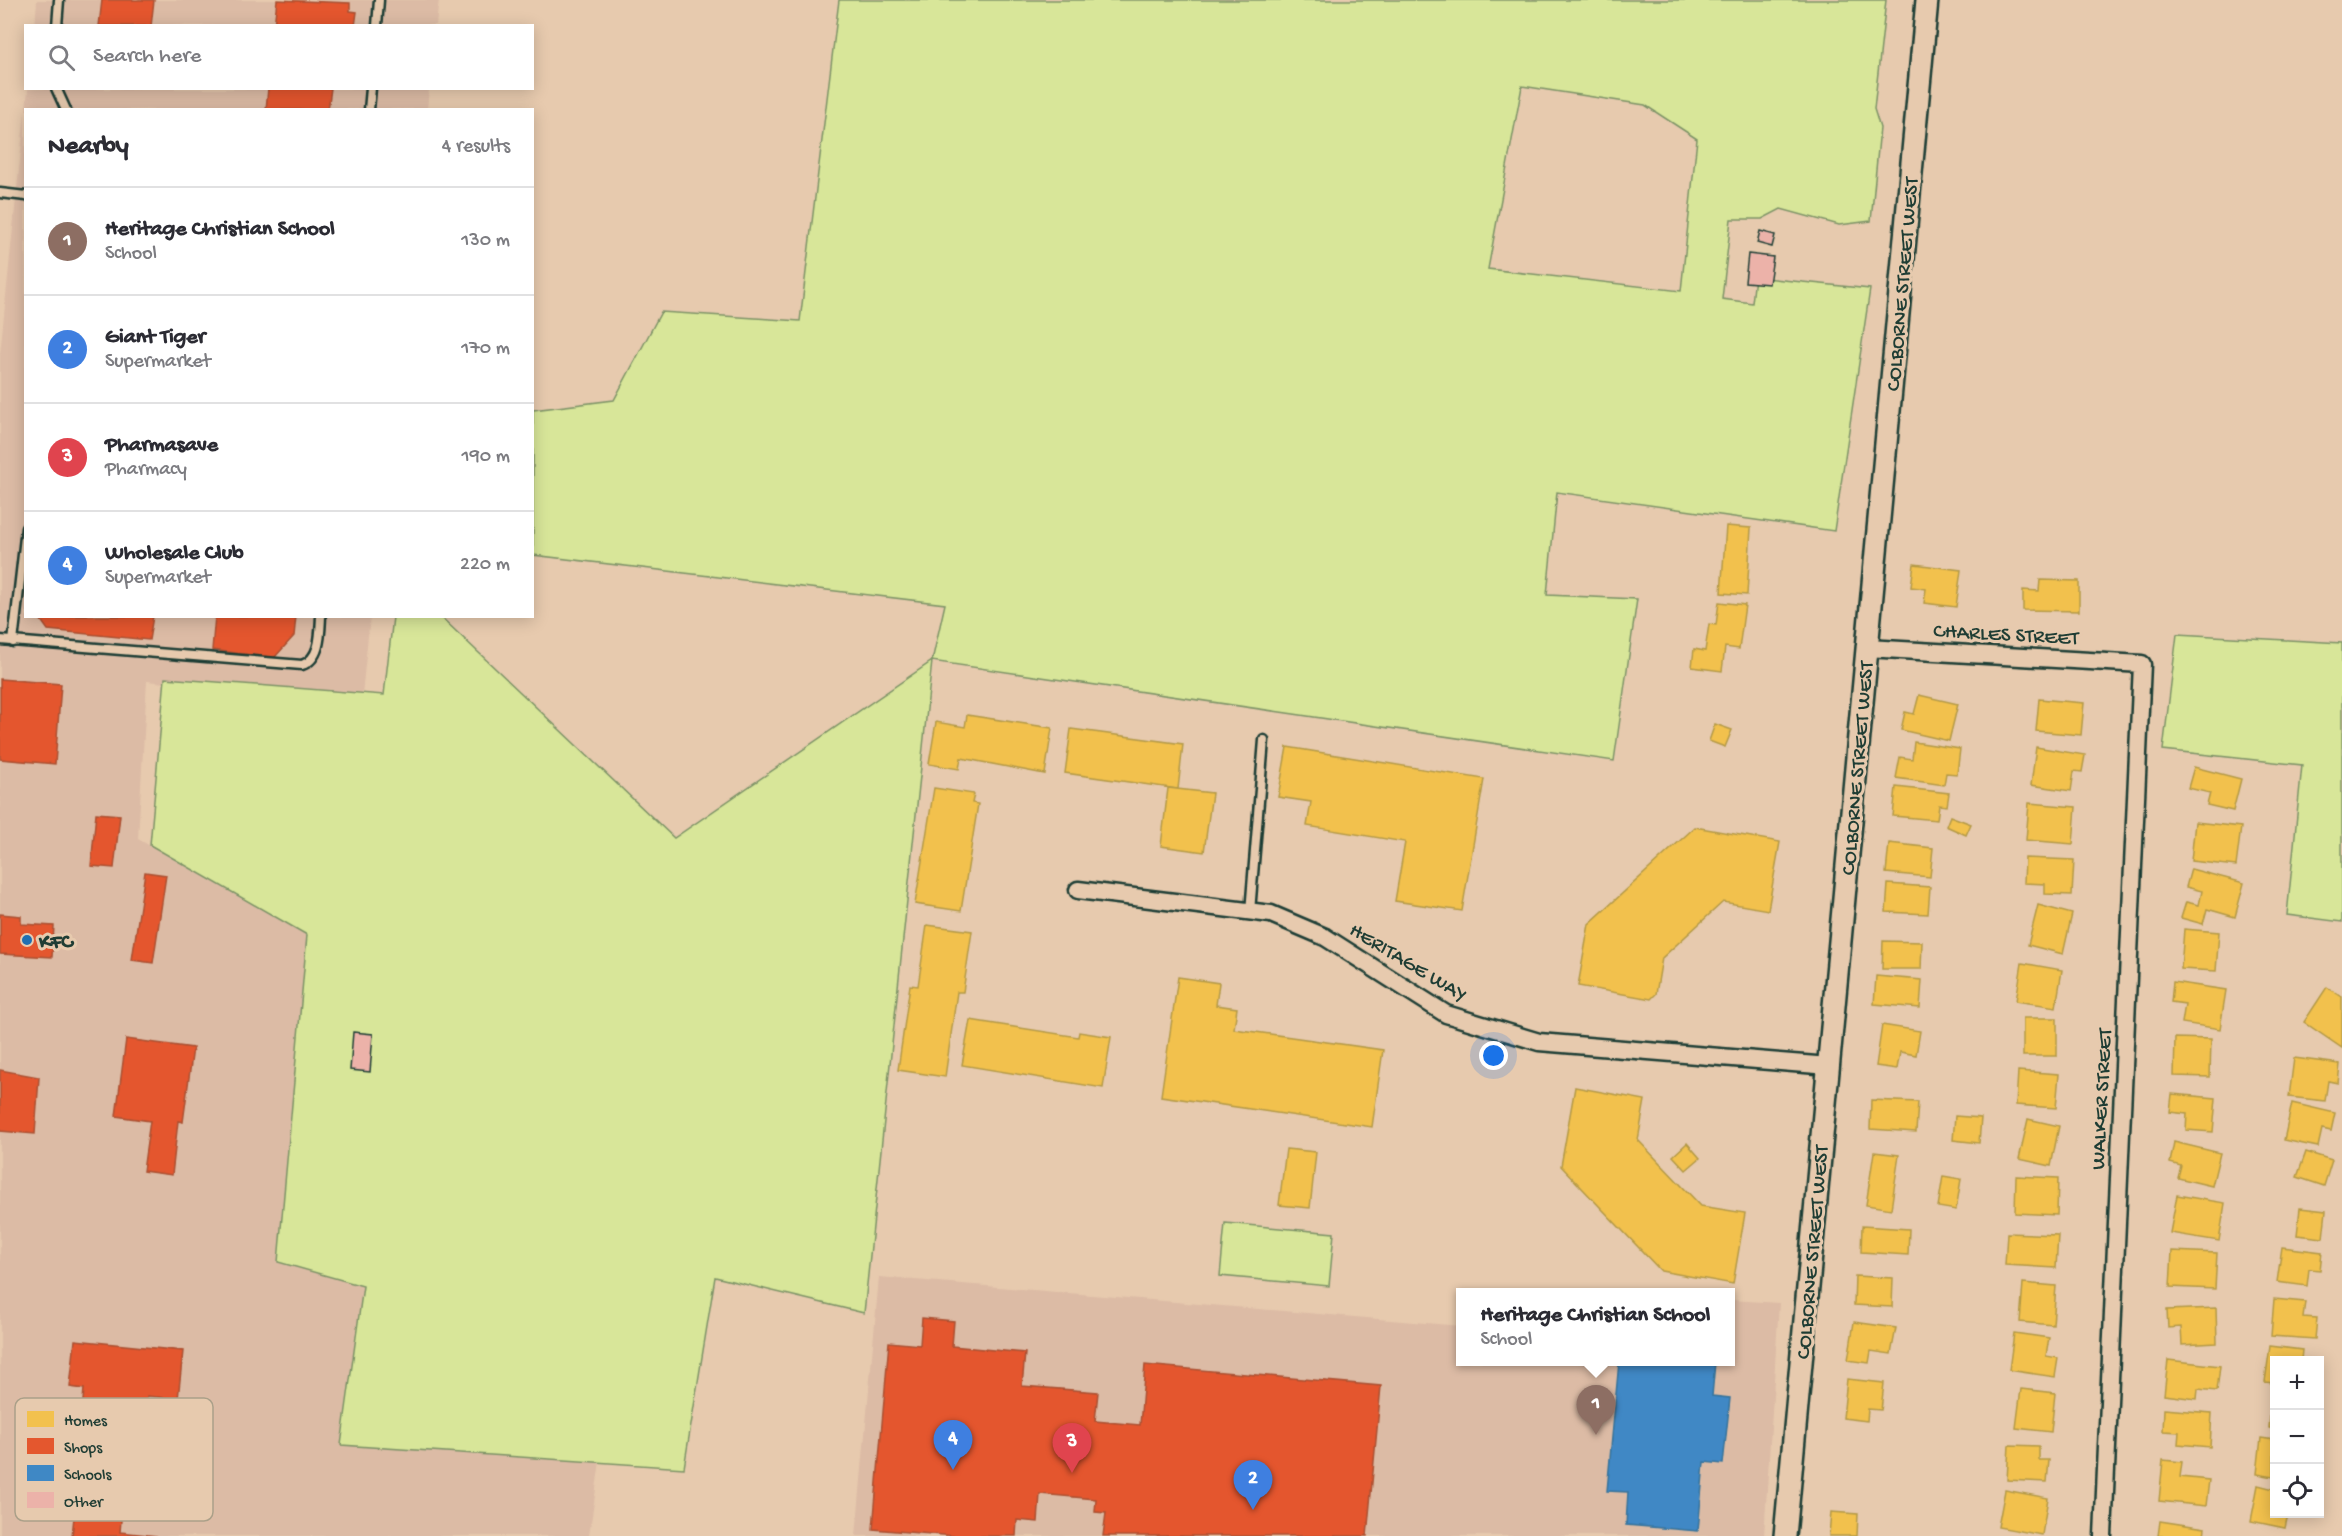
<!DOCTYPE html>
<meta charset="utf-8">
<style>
:root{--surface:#fff;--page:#f7f7f7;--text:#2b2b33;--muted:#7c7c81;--line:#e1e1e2;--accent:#1f6fb2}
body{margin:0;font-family:"Gochi Hand",sans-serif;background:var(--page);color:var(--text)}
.controls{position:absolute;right:18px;bottom:18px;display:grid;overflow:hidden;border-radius:0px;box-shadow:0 3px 15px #0003}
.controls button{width:54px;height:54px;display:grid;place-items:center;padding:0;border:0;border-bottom:2px solid var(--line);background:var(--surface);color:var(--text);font:30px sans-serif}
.you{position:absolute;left:1494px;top:1056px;width:21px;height:21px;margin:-15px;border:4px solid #fff;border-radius:50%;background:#1a73e8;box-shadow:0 0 0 9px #1a73e833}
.badge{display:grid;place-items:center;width:39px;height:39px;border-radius:50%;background:var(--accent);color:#fff;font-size:20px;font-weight:700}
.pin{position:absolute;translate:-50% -50px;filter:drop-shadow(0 2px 3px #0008)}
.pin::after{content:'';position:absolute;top:32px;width:21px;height:18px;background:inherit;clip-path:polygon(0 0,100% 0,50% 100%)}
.popup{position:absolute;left:1456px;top:1288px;width:279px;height:78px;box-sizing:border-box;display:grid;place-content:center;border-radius:0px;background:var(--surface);filter:drop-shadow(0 2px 4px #0005);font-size:20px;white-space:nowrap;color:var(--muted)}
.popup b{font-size:22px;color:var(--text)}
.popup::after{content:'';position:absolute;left:50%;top:100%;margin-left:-12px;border:12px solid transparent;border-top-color:var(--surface)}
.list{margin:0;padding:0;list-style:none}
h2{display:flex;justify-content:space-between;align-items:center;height:78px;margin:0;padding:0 24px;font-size:26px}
h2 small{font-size:20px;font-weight:400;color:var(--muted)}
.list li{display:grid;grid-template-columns:39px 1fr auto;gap:18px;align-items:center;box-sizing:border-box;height:108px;padding:0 24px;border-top:2px solid var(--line)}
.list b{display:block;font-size:22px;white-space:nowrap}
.list p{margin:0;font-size:20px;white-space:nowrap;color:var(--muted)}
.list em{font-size:20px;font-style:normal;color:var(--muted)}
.icon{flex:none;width:33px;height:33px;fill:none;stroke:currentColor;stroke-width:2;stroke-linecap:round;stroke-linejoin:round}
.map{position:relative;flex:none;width:2342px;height:1536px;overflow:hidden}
.search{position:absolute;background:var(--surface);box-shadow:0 3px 15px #0003;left:24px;top:24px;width:510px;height:66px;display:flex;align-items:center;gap:15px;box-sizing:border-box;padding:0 21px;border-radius:0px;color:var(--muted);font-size:22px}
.panel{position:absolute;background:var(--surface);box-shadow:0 3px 15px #0003;left:24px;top:108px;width:510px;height:510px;border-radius:0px}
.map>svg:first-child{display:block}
</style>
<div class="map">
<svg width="2342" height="1536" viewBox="0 0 2342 1536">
<rect width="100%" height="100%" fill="#e7caae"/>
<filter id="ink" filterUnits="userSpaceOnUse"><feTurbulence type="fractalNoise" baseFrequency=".0167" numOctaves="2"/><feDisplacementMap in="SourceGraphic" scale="12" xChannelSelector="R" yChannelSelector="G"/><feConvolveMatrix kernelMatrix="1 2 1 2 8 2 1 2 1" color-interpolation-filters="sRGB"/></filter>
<g filter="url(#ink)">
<g fill="#dcbba5">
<path d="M37 0H439L436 25 35 26Z"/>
<path d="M28 89H429L427 109 26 110Z"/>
<path d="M25 111 26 616 370 617 361 704 147 681 138 839 307 935 278 1262 363 1286 341 1444 600 1462 589 1536H0V354Z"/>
<path d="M879 1277 1461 1326V1362H1731V1300L1779 1303 1764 1536H856Z"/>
</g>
<g fill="#d8e699" stroke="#7c9266" stroke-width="1.5" fill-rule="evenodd">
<path d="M839 0H1886L1874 109 1880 128 1871 221 1839 225 1781 209 1762 219H1731L1722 299 1752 303 1755 277 1870 289 1834 531 1557 492 1547 595 1637 599 1614 761 932 661 864 1313 715 1277 684 1468 341 1445 363 1286 278 1262 307 935 150 845 165 678 384 695 393 617H441L674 838 932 661 945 604 533 555V410L614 400 661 312 800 321ZM1522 86 1645 105 1697 139 1681 291 1488 269Z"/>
<path d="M2177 634 2342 643V922L2287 915 2302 765 2163 750Z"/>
<path d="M1225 1223 1334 1233 1329 1286 1220 1276Z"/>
</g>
<g fill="#f2c14e" stroke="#b39946" stroke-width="1.5">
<path d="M1726 526 1751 528 1747 595 1721 593Z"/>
<path d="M1914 564 1961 570 1956 607 1924 603 1926 589 1911 587Z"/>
<path d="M2040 580 2079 581V611L2023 610V590L2039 591Z"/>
<path d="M1719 602 1745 605 1739 649 1725 647 1722 671 1692 667 1694 649 1705 651 1709 624 1716 625Z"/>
<path d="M1919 695 1958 704 1949 741 1901 730 1905 712 1914 714Z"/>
<path d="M2039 699 2084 703 2081 735 2036 731Z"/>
<path d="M967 715 1052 728 1045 774 961 758 959 769 929 764 936 722 965 727Z"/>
<path d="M1715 724 1732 730 1725 747 1709 741Z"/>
<path d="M1071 729 1183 744 1178 789 1065 773Z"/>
<path d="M1914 742 1960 749 1957 774 1946 773 1944 785 1896 778 1900 757 1912 759Z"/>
<path d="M1287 747 1484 779 1462 911 1395 901 1405 842 1307 826 1311 802 1278 797Z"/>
<path d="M2036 747 2085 755 2082 772 2074 771 2071 791 2031 785Z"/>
<path d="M2194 767 2241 779 2233 811 2207 805 2210 793 2188 788Z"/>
<path d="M1896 787 1949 793 1947 806 1939 805 1937 820 1893 816Z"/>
<path d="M934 788 974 794 972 803 978 804 961 911 915 904Z"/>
<path d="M1168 788 1212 793 1204 852 1161 846Z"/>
<path d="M2029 803 2076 807 2073 844 2026 840Z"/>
<path d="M1950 816 1971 824 1966 835 1946 826Z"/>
<path d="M2195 822 2241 827 2236 866 2191 861Z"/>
<path d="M1695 827 1780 842 1768 910 1723 902 1662 958 1656 994 1651 999 1578 986 1589 924Z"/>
<path d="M1889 843 1933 848 1930 877 1886 873Z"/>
<path d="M2025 858 2074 860 2072 895 2045 894V884L2024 883Z"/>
<path d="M2191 869 2244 883 2235 917 2207 909 2203 924 2181 918 2186 902 2199 905 2202 891 2186 887Z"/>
<path d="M1888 884 1930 887 1928 914 1886 912Z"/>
<path d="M2038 905 2072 914 2063 954 2028 945Z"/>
<path d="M927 925 972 931 963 992H957L945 1077 898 1070 910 985 918 986Z"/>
<path d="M2184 929 2219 932 2216 971 2181 969Z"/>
<path d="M1883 941 1922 942 1921 969H1882Z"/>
<path d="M2022 963 2062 970 2056 1007 2016 1001Z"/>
<path d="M1876 976 1922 980 1920 1008 1874 1004Z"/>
<path d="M1178 977 1219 983 1216 1005 1237 1008 1234 1029 1383 1050 1372 1127 1161 1096Z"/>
<path d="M2173 982 2226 990 2220 1029 2182 1023 2185 1004 2171 1002Z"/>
<path d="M2327 987 2342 997V1048L2304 1022Z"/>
<rect x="2023" y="1018" width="34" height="38"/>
<path d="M970 1020 1078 1037 1079 1032 1111 1037 1103 1088 962 1065Z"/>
<path d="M1882 1025 1920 1031 1916 1055 1900 1052 1897 1069 1876 1066Z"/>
<path d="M2175 1038 2211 1039 2210 1077 2174 1076Z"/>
<path d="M2294 1058 2340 1064 2338 1083 2328 1081 2325 1101 2289 1097Z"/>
<path d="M2018 1071 2059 1074 2056 1108 2016 1105Z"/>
<path d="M1575 1087 1645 1100 1638 1140 1701 1206 1745 1213 1733 1284 1661 1271 1561 1166Z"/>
<path d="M2172 1094 2216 1098 2213 1132 2186 1130 2187 1114 2170 1112Z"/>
<path d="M1871 1100 1918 1102 1916 1132 1870 1129Z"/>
<path d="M2292 1103 2335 1113 2331 1131 2322 1129 2318 1147 2284 1140Z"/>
<path d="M1955 1116 1981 1118 1979 1143 1953 1140Z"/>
<path d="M2028 1119 2059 1126 2051 1166 2019 1159Z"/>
<path d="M2174 1142 2220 1153 2212 1186 2178 1178 2181 1166 2170 1163Z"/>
<path d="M1687 1143 1700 1158 1686 1170 1673 1156Z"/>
<path d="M1286 1149 1316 1152 1310 1208 1279 1205Z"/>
<path d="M1874 1152 1899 1155 1891 1209 1866 1205Z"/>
<path d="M2306 1152 2332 1160 2324 1186 2297 1177Z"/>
<path d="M1943 1176 1961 1179 1956 1210 1938 1207Z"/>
<path d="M2016 1176 2058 1178 2057 1215 2015 1213Z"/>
<path d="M2177 1195 2225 1203 2219 1241 2170 1233Z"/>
<path d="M2300 1208 2326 1211 2323 1238 2297 1235Z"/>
<path d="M1862 1226 1909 1229 1908 1255 1861 1252Z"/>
<path d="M2007 1233 2058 1235 2056 1268 2005 1265Z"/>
<path d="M2282 1247 2322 1252 2320 1270 2309 1269 2307 1286 2277 1282Z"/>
<path d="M2172 1251 2217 1253 2215 1289 2170 1287Z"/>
<path d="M1855 1276 1893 1278 1892 1307 1854 1305Z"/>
<path d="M2023 1283 2056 1286 2053 1325 2020 1322Z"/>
<path d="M2274 1299 2305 1302 2303 1317 2317 1318 2315 1339 2271 1336Z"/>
<path d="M2216 1308 2217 1343 2182 1345 2181 1327 2168 1328 2167 1310Z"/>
<path d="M1854 1322 1896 1328 1891 1354 1871 1351 1869 1363 1848 1360Z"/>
<path d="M2014 1333 2049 1338 2046 1356 2058 1358 2055 1377 2009 1370Z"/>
<path d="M2270 1346 2302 1350 2301 1360H2274V1383L2265 1382Z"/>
<path d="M2168 1360 2220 1366 2217 1391 2198 1389 2197 1399 2164 1395Z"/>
<path d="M1847 1379 1884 1383 1881 1410 1868 1409 1867 1421 1843 1418Z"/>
<path d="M2021 1389 2055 1393 2051 1432 2016 1428Z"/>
<path d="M2272 1392H2274V1429L2269 1428Z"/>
<path d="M2164 1409 2212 1413 2210 1447 2178 1444 2179 1432 2163 1431Z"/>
<path d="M2261 1438 2274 1440V1477L2257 1474Z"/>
<path d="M2009 1445 2039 1446V1460H2049L2047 1482 2007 1480Z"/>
<path d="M2163 1460 2182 1462 2180 1477 2209 1480 2206 1506 2159 1501Z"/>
<path d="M2258 1485 2274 1489V1514H2288L2285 1528 2251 1521Z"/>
<path d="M2005 1490 2048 1498 2042 1535 1998 1527Z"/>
<path d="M1831 1512 1858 1514 1857 1536H1829Z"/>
<path d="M2160 1521 2205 1528 2204 1536H2158Z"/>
</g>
<g fill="#e4572e" stroke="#a94f30" stroke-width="1.5">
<path d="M102 0H154L151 26H99Z"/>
<path d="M277 0 350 3V11L357 12 355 26H274Z"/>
<path d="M268 88H331L328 110H266Z"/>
<path d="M38 616H153L149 640 48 630Z"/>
<path d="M215 616H296L294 636 274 658 212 650Z"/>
<path d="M0 679 61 684 55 764 0 759Z"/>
<path d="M96 813 120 815 114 868 91 866Z"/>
<path d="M145 872 166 875 153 963 132 960Z"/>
<path d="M0 914 21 916V924L54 926 52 957 0 954Z"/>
<path d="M126 1039 193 1048 183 1122 178 1121 172 1175 143 1171 150 1121 116 1116Z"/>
<path d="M0 1070 39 1077 35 1134 0 1131Z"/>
<path d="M922 1318 954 1321 952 1346 1025 1353 1022 1386 1098 1392 1095 1421 1140 1425 1145 1365 1381 1386 1367 1536H1103L1106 1513 1095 1512 1096 1499 1040 1494 1038 1522 1017 1520 1016 1536H955L873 1529 889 1342 920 1345Z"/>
<path d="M75 1340 183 1351 178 1399 147 1396 146 1407 133 1405 130 1441 202 1448 198 1492 124 1485 120 1532 157 1536H72L79 1470 58 1468 60 1445 79 1447 84 1389 70 1387Z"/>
</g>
<path fill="#3f88c5" stroke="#35729a" stroke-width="1.5" d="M1619 1362H1715L1712 1396 1730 1398 1723 1464 1704 1462 1698 1531 1626 1525 1628 1492 1607 1491Z"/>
<g fill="#ecb2a9" stroke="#1f3d34" stroke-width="1.5">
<path d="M1760 231 1775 235 1772 247 1757 243Z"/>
<path d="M1748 254 1773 257 1769 284 1745 282Z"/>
<path d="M353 1032 373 1034 370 1072 350 1070Z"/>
</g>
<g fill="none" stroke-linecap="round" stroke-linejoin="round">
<defs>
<g id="service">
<path d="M57 26 59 0"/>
<path d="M377 26 379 0"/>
<path d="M56 88 66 110"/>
<path d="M369 110 371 88"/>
<path d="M0 193 26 196"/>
<path d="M0 640 302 665C321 659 320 633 321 616"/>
<path d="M13 642 26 528"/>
<path d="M1250 912 1264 740"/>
</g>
<g id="minor">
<path d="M1867 648 2142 664 2103 1536"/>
<path d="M1078 890 1271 914 1325 937 1446 1014 1539 1042 1829 1066"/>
</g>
<path id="tertiary" d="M1785 1536 1927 0"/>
</defs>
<use href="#service" stroke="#1f3d34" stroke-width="13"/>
<use href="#minor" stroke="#1f3d34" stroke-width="21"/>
<use href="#tertiary" stroke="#1f3d34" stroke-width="26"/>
<use href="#service" stroke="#e7caae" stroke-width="8"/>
<use href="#minor" stroke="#e7caae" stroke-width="16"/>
<use href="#tertiary" stroke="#e7caae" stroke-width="21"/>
</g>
</g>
<circle fill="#1f6fb2" stroke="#e7caae" stroke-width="2" cx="27" cy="940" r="6"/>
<g text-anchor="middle" stroke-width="6" stroke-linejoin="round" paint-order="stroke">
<g font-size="21" fill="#1f3d34" stroke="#e7caae">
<text transform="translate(1901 284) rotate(-85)" y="7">COLBORNE STREET WEST</text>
<text transform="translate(2006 633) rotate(3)" y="7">CHARLES STREET</text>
<text transform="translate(1856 768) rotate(-85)" y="7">COLBORNE STREET WEST</text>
<text transform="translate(1409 961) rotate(31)" y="7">HERITAGE WAY</text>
<text transform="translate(2100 1099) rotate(-87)" y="7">WALKER STREET</text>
<text transform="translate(1811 1252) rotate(-85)" y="7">COLBORNE STREET WEST</text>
</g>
<g font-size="21" font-weight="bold" fill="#1f3d34" stroke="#e7caae" text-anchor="start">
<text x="39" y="947">KFC</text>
</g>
</g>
<rect x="15" y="1398" width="198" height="123" rx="9" fill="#e7caae" stroke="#aba089" stroke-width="1.5"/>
<rect x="27" y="1411" width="27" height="16" fill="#f2c14e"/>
<rect x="27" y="1438" width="27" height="16" fill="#e4572e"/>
<rect x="27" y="1465" width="27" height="16" fill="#3f88c5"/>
<rect x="27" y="1492" width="27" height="16" fill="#ecb2a9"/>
<g font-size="16" fill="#1f3d34">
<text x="64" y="1425">Homes</text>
<text x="64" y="1452">Shops</text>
<text x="64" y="1479">Schools</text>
<text x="64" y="1506">Other</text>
</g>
</svg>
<div class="controls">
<button>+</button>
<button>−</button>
<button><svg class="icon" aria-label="locate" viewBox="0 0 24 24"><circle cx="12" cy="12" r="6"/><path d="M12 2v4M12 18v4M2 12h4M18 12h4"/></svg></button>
</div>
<div class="you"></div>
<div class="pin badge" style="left:1596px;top:1435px;background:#8d6e63">1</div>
<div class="popup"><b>Heritage Christian School</b>School</div>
<div class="pin badge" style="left:1253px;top:1510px;background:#3f7fe0">2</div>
<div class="pin badge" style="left:1072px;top:1473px;background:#e0444e">3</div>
<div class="pin badge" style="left:953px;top:1470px;background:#3f7fe0">4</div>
<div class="search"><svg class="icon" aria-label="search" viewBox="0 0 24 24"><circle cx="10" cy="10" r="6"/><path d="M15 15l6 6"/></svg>Search here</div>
<section class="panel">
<h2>Nearby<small>4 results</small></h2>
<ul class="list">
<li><span class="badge" style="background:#8d6e63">1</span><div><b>Heritage Christian School</b><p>School</p></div><em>130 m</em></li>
<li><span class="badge" style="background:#3f7fe0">2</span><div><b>Giant Tiger</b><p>Supermarket</p></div><em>170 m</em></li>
<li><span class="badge" style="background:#e0444e">3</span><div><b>Pharmasave</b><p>Pharmacy</p></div><em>190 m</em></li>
<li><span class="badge" style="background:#3f7fe0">4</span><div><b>Wholesale Club</b><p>Supermarket</p></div><em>220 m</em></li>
</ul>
</section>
</div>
